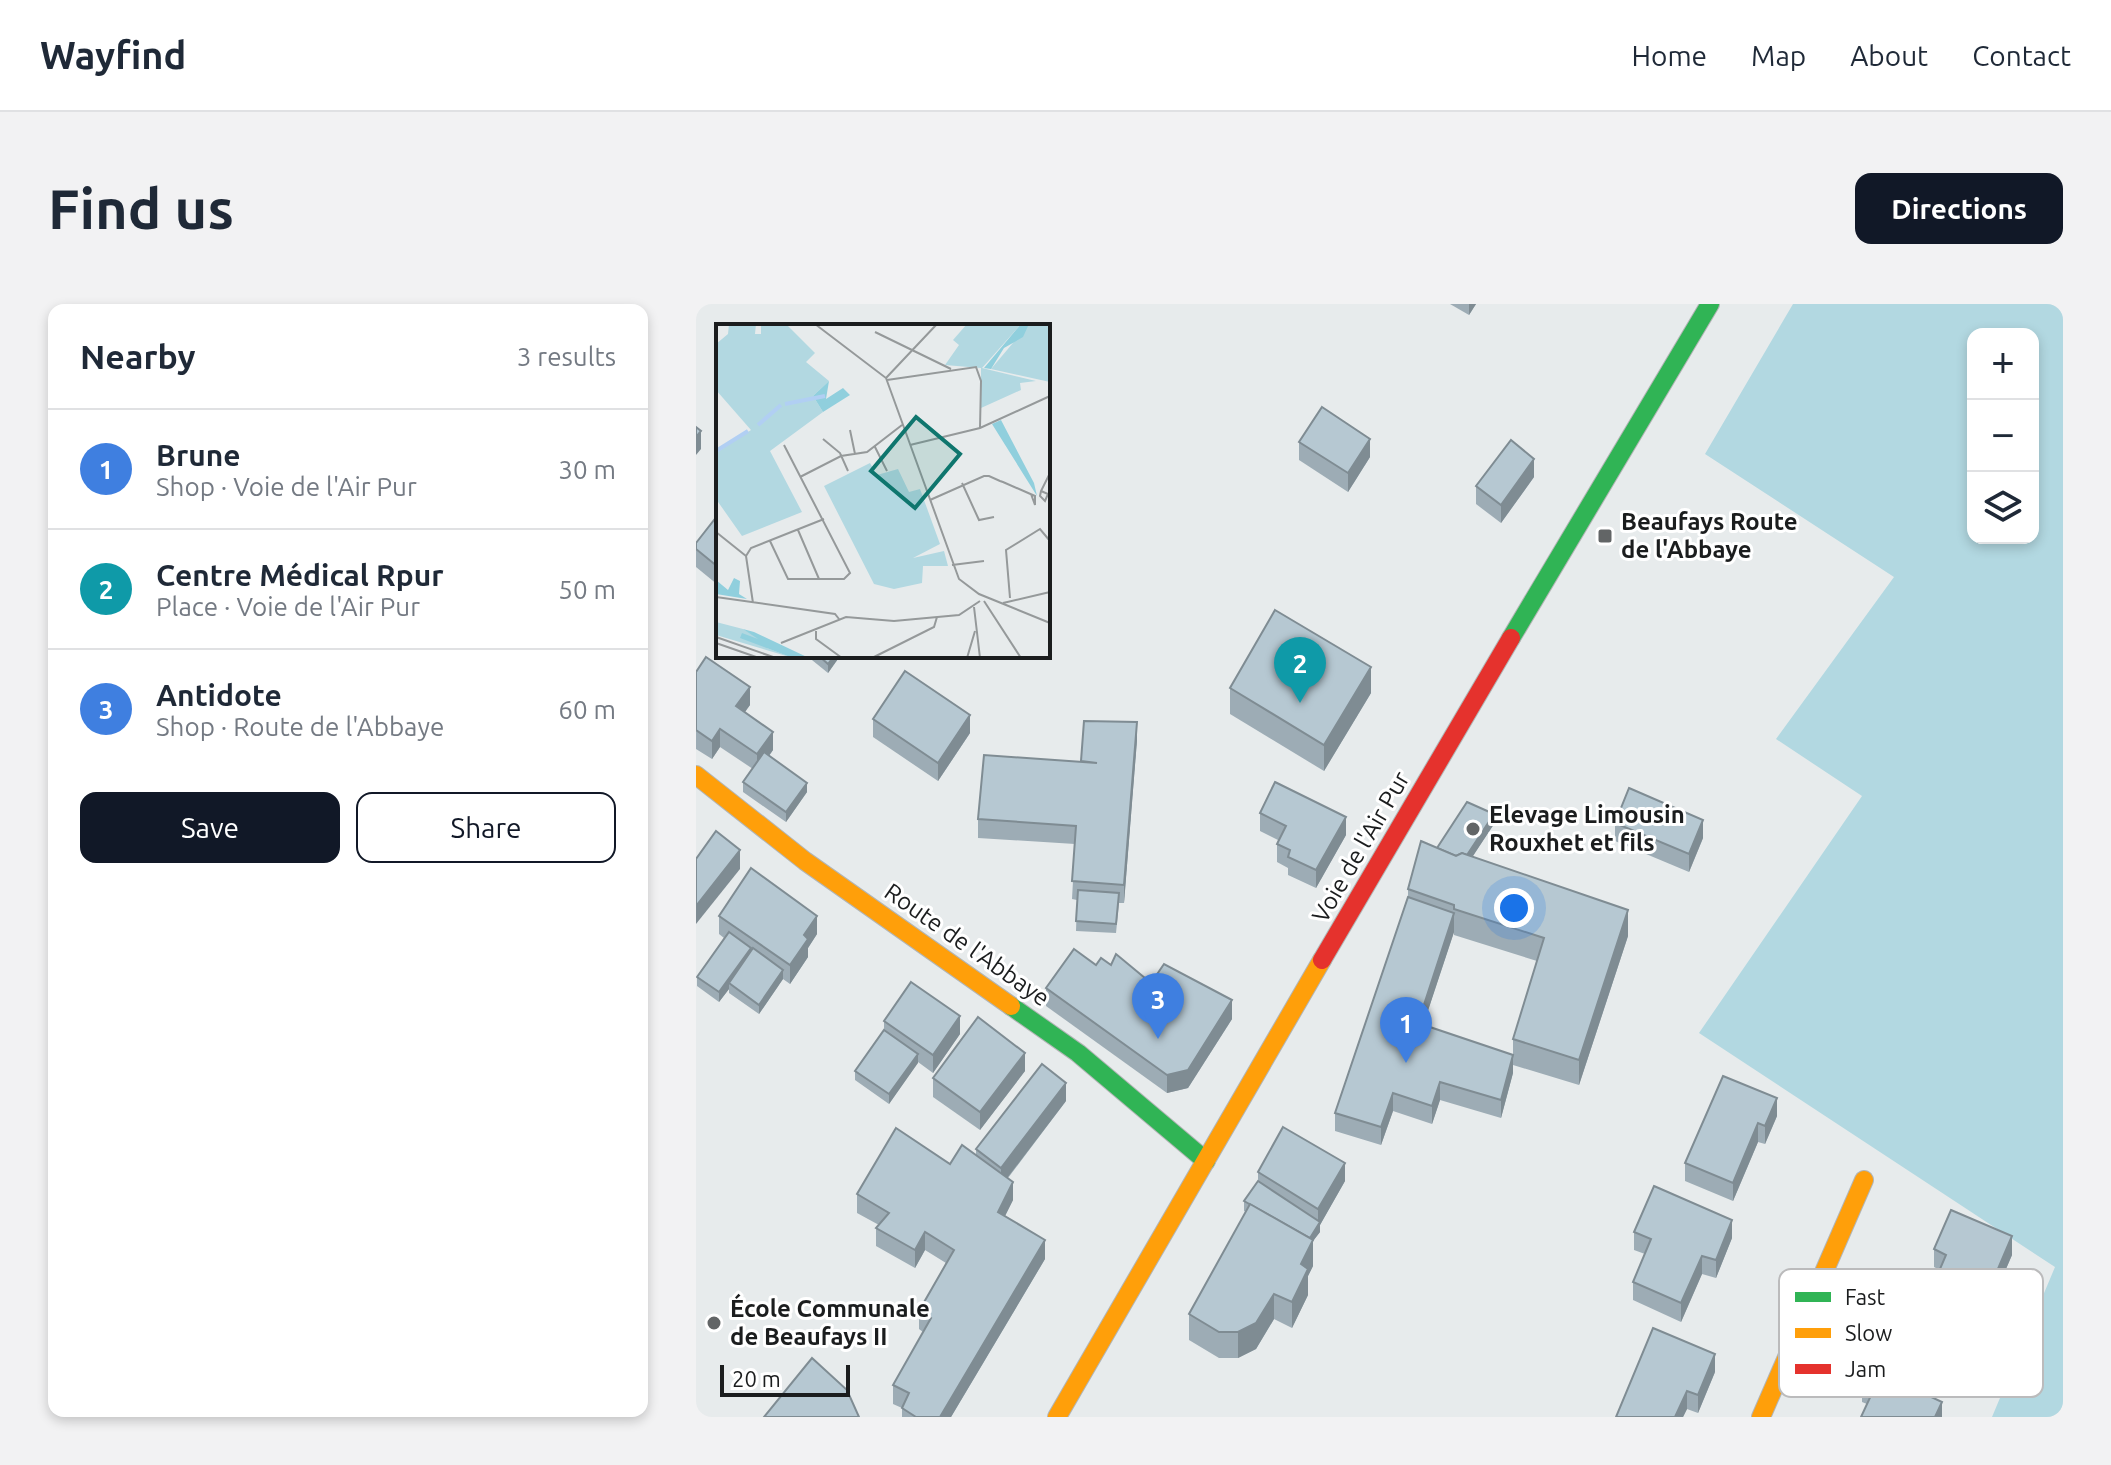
<!DOCTYPE html>
<meta charset="utf-8">
<style>
:root{--surface:#fff;--page:#f2f2f3;--text:#1f2937;--muted:#747a83;--line:#e0e1e3;--accent:#111827}
body{margin:0;font-family:Ubuntu,sans-serif;background:var(--page);color:var(--text)}
.controls{position:absolute;right:24px;top:24px;display:grid;overflow:hidden;border-radius:16px;box-shadow:0 4px 12px #0003}
.controls button{width:72px;height:72px;display:grid;place-items:center;padding:0;border:0;border-bottom:2px solid var(--line);background:var(--surface);color:var(--text);font:40px sans-serif}
.scale{position:absolute;left:24px;bottom:20px;width:130px;box-sizing:border-box;padding-left:8px;border:4px solid #1b1d1e;border-top:0;font-size:22px;line-height:28px;white-space:nowrap;color:#1b1d1e;-webkit-text-stroke:6px #fff;paint-order:stroke}
.you{position:absolute;left:818px;top:604px;width:28px;height:28px;margin:-20px;border:6px solid #fff;border-radius:50%;background:#1a73e8;box-shadow:0 0 0 12px #1a73e833}
.badge{display:grid;place-items:center;width:52px;height:52px;border-radius:50%;background:var(--accent);color:#fff;font-size:26px;font-weight:700}
.pin{position:absolute;translate:-50% -66px;filter:drop-shadow(0 2px 4px #0008)}
.pin::after{content:'';position:absolute;top:42px;width:28px;height:24px;background:inherit;clip-path:polygon(0 0,100% 0,50% 100%)}
.list{margin:0;padding:0;list-style:none}
h2{display:flex;justify-content:space-between;align-items:center;height:104px;margin:0;padding:0 32px;font-size:34px}
h2 small{font-size:26px;font-weight:400;color:var(--muted)}
.list li{display:grid;grid-template-columns:52px 1fr auto;gap:24px;align-items:center;box-sizing:border-box;height:120px;padding:0 32px;border-top:2px solid var(--line)}
.list b{display:block;font-size:30px;white-space:nowrap}
.list p{margin:0;font-size:26px;white-space:nowrap;color:var(--muted)}
.list em{font-size:26px;font-style:normal;color:var(--muted)}
.actions{display:flex;gap:16px;padding:24px 32px}
.actions a{flex:1;padding:18px 0;border:2px solid var(--accent);border-radius:16px;text-align:center;font-size:28px;color:var(--accent)}
.actions .main{background:var(--accent);color:#fff}
.icon{flex:none;width:44px;height:44px;fill:none;stroke:currentColor;stroke-width:2;stroke-linecap:round;stroke-linejoin:round}
.map{position:relative;flex:none;width:1367px;height:1113px;overflow:hidden;border-radius:16px}
header{display:flex;align-items:center;gap:48px;box-sizing:border-box;height:112px;padding:0 40px;background:var(--surface);border-bottom:2px solid var(--line)}
header strong{font-size:38px}
nav{display:flex;gap:44px;margin-inline-start:auto;font-size:28px}
.intro{display:flex;align-items:center;justify-content:space-between;box-sizing:border-box;height:192px;padding:0 48px}
h1{margin:0;font-size:56px}
.button{padding:20px 36px;border-radius:16px;background:var(--accent);color:#fff;font-size:28px;font-weight:700}
main{display:flex;gap:48px;padding:0 48px}
aside{flex:1;background:var(--surface);border-radius:16px;box-shadow:0 4px 12px #0003}
.map>svg:first-child{display:block}
</style>
<header>
<strong>Wayfind</strong>
<nav><a>Home</a><a>Map</a><a>About</a><a>Contact</a></nav>
</header>
<div class="intro"><h1>Find us</h1><a class="button">Directions</a></div>
<main>
<aside>
<h2>Nearby<small>3 results</small></h2>
<ul class="list">
<li><span class="badge" style="background:#3f7fe0">1</span><div><b>Brune</b><p>Shop · Voie de l'Air Pur</p></div><em>30 m</em></li>
<li><span class="badge" style="background:#0f9aa8">2</span><div><b>Centre Médical Rpur</b><p>Place · Voie de l'Air Pur</p></div><em>50 m</em></li>
<li><span class="badge" style="background:#3f7fe0">3</span><div><b>Antidote</b><p>Shop · Route de l'Abbaye</p></div><em>60 m</em></li>
</ul>
<div class="actions"><a class="main">Save</a><a>Share</a></div>
</aside>
<div class="map">
<svg width="1367" height="1113" viewBox="0 0 1367 1113">
<rect width="100%" height="100%" fill="#e7ebec"/>
<path fill="#b2d8e1" fill-rule="evenodd" d="M1097 0H1367V1113H1296L1359 963 1003 729 1166 492 1080 435 1198 273 1009 150ZM1277 30H1337V234H1277Z"/>
<g fill="none" stroke-linecap="round" stroke-linejoin="round">
<defs>
<g id="fast">
<path d="M815 334 1014 0"/>
<path d="M315 702 382 749 510 857"/>
</g>
<g id="slow">
<path d="M0 471 109 557 315 702"/>
<path d="M361 1113 626 656"/>
<path d="M1065 1113 1168 876"/>
</g>
<path id="jam" d="M626 656 815 334"/>
</defs>
<use href="#fast" stroke="#b2b5b5" stroke-width="20"/>
<use href="#slow" stroke="#b2b5b5" stroke-width="20"/>
<use href="#jam" stroke="#b2b5b5" stroke-width="20"/>
<use href="#fast" stroke="#30b455" stroke-width="18"/>
<use href="#slow" stroke="#ff9f0a" stroke-width="18"/>
<use href="#jam" stroke="#e5322d" stroke-width="18"/>
</g>
<g fill="#9dacb5" fill-rule="evenodd">
<path d="M754 0H780L773 11Z"/>
<path d="M603 138 674 153 652 188 603 156Z"/>
<path d="M838 173 805 219 780 200V182Z"/>
<path d="M22 211V281L0 263V239Z"/>
<path d="M111 352H144L132 369Z"/>
<path d="M0 368 54 401 48 408 77 446 73 452 111 488 90 518 47 488V478L57 465 24 443 16 455 0 445Z"/>
<path d="M534 384 675 389 628 467 534 410Z"/>
<path d="M177 415 274 429 242 477 177 433Z"/>
<path d="M388 417 441 436 428 599H423L420 629 380 627 381 596 376 595 379 540 282 534V515L385 458Z"/>
<path d="M564 509 650 531 620 584 592 571V564L581 558V540L582 536 564 527Z"/>
<path d="M919 519 1007 534 993 568 919 537Z"/>
<path d="M798 520 776 553 932 632 883 781 817 761V769L805 814 744 796 736 820 697 807 685 841 639 827V809L712 593V585ZM758 628V631L841 657 817 735V751L727 721Z"/>
<path d="M23 612 121 630 112 644V653L94 680 87 675 63 710 33 689V685L23 698 1 682V673L28 634 23 630Z"/>
<path d="M400 661H415L536 715 492 784 471 789 350 702V684Z"/>
<path d="M188 717 264 730 237 769 222 758 193 800 159 776V767L188 726Z"/>
<path d="M329 767 284 826 237 793V774Z"/>
<path d="M1027 772 1081 812 1069 840 1062 838 1037 897 989 877V859Z"/>
<path d="M370 797 312 874 317 896 309 912 349 955 255 1113H206V1104L197 1100V1081L227 1028 223 1025V1007L250 959 229 946 219 964 180 942V924L183 921 161 909V890L280 851V845Z"/>
<path d="M562 868 649 877 624 921V928L617 937V962L612 972V991L596 1024 578 1015 560 1045 542 1054H523L493 1036V1010L550 908 548 907V897L562 877Z"/>
<path d="M938 928 1036 934 1020 974 1006 970 985 1018 937 996V978L949 950 938 946Z"/>
<path d="M1238 945 1316 951 1278 1039 1229 1018V1000L1244 966 1238 963Z"/>
<path d="M1019 1068 1002 1109 991 1105 987 1113H920Z"/>
<path d="M1166 1080 1244 1084 1239 1095 1246 1113 1171 1100 1166 1098Z"/>
</g>
<g fill="#7f8c93">
<path d="M773 0H780L773 11Z"/>
<path d="M5 127V145L0 151V133Z"/>
<path d="M674 135V153L652 188V169Z"/>
<path d="M838 155V173L805 219V201Z"/>
<path d="M138 352H144L132 369V360Z"/>
<path d="M675 363V389L628 467V441Z"/>
<path d="M54 383V401L40 421V402Z"/>
<path d="M274 411V429L242 477V459Z"/>
<path d="M441 418V436L428 599V581Z"/>
<path d="M24 425V443L16 455V437Z"/>
<path d="M77 428V446L61 468V450Z"/>
<path d="M111 479V488L90 518V508Z"/>
<path d="M798 510V520L760 578V568Z"/>
<path d="M650 513V531L620 584V566Z"/>
<path d="M1007 516V534L993 568V550Z"/>
<path d="M44 546V565L0 620V602Z"/>
<path d="M932 606V632L883 781V756Z"/>
<path d="M758 610V628L722 737V719Z"/>
<path d="M121 612V630L112 644V653L94 680V661L108 631Z"/>
<path d="M55 644V653L33 679V685L23 698V688Z"/>
<path d="M87 666V675L63 710V701Z"/>
<path d="M536 696V715L492 784 471 789V771Z"/>
<path d="M264 712V730L237 769V751Z"/>
<path d="M329 749V767L284 826V808Z"/>
<path d="M222 750V759L193 800V790Z"/>
<path d="M817 751V769L805 814V796Z"/>
<path d="M744 778V796L736 820V802Z"/>
<path d="M370 779V797L305 882V864Z"/>
<path d="M697 789V807L685 841V823Z"/>
<path d="M1081 794V812L1069 840V822Z"/>
<path d="M1062 819V838L1037 897V879Z"/>
<path d="M649 859V877L624 921V928L617 937V962L612 972V991L596 1024V998L610 939 622 921V905Z"/>
<path d="M317 878V896L302 926V908Z"/>
<path d="M1036 916V934L1020 974V956Z"/>
<path d="M229 928V946L219 964V946Z"/>
<path d="M1316 932V951L1278 1039V1021Z"/>
<path d="M349 936V955L255 1113H244Z"/>
<path d="M1006 952V970L985 1018V999Z"/>
<path d="M578 990V1015L560 1045 542 1054V1028Z"/>
<path d="M1019 1050V1068L1002 1109V1091Z"/>
<path d="M1244 1066V1084L1233 1110V1092Z"/>
<path d="M991 1087V1105L987 1113H979Z"/>
<path d="M1246 1098V1113H1239Z"/>
</g>
<g fill="#b6c8d2" stroke="#7f8c93" stroke-width="2">
<path d="M626 103 674 135 652 169 603 138Z"/>
<path d="M0 123 5 127 0 133Z"/>
<path d="M815 136 838 155 805 201 780 182Z"/>
<path d="M22 211V263L0 245V239Z"/>
<path d="M579 306 675 363 628 441 534 384Z"/>
<path d="M123 352H138L132 360Z"/>
<path d="M10 353 54 383 40 402 77 428 61 450 24 425 16 437 0 426V368Z"/>
<path d="M209 367 274 411 242 459 177 415Z"/>
<path d="M388 417 441 418 428 581 376 577 380 522 282 515 288 451 401 459 385 457Z"/>
<path d="M68 448 111 479 90 508 47 478Z"/>
<path d="M579 478 650 513 620 566 592 553 594 546 581 540 590 522 564 509Z"/>
<path d="M933 484 1007 516 993 550 919 519Z"/>
<path d="M771 498 798 510 771 551 766 549 760 552 741 544Z"/>
<path d="M20 527 44 546 0 602V555Z"/>
<path d="M725 537 760 552 766 549 932 606 883 756 817 735 848 634 758 605V601L712 585Z"/>
<path d="M55 564 121 612 108 631 112 635 94 661 23 612Z"/>
<path d="M382 586 423 589 420 620 380 617Z"/>
<path d="M712 593 758 609 722 719 817 751 805 796 744 778 736 802 697 789 685 823 639 809Z"/>
<path d="M33 628 55 644 23 688 1 673Z"/>
<path d="M57 644 87 666 63 701 33 679Z"/>
<path d="M378 645 400 661 405 654 415 661 420 650 455 679 468 660 536 696 492 766 471 771 350 684Z"/>
<path d="M215 678 264 712 237 751 188 717Z"/>
<path d="M282 713 329 749 284 808 237 774Z"/>
<path d="M188 726 222 750 193 790 159 767Z"/>
<path d="M346 760 370 779 305 864 280 845Z"/>
<path d="M1027 772 1081 794 1069 822 1062 819 1037 879 989 859Z"/>
<path d="M587 823 649 859 622 905 562 868Z"/>
<path d="M200 824 254 860 266 841 317 878 302 908 349 936 244 1113H220L206 1104 213 1089 197 1081 235 1014 223 1007 258 946 229 928 219 946 180 924 193 909 161 890Z"/>
<path d="M562 877 624 918 614 934 548 897Z"/>
<path d="M958 882 1036 916 1020 956 1006 952 985 999 937 978 955 935 938 928Z"/>
<path d="M554 900 617 936 605 960 612 965 596 998 578 990 560 1019 542 1028H523L493 1010Z"/>
<path d="M1255 906 1316 932 1278 1021 1229 1000 1250 951 1238 945Z"/>
<path d="M957 1024 1019 1050 1002 1091 991 1087 979 1113H920Z"/>
<path d="M1183 1040 1244 1066 1233 1092 1246 1098 1239 1113H1165L1178 1085 1166 1080Z"/>
<path d="M116 1054 151 1086 163 1113H68Z"/>
</g>
<g fill="#626566" stroke="#fff" stroke-width="3">
<rect x="901" y="224" width="16" height="16" rx="4"/>
<circle cx="777" cy="525" r="8"/>
<circle cx="18" cy="1019" r="8"/>
</g>
<g text-anchor="middle" stroke-width="6" stroke-linejoin="round" paint-order="stroke">
<g font-size="24" font-weight="bold" fill="#1b1d1e" stroke="#fff" text-anchor="start">
<text x="925" y="226">Beaufays Route<tspan x="925" dy="28">de l'Abbaye</tspan></text>
<text x="793" y="519">Elevage Limousin<tspan x="793" dy="28">Rouxhet et fils</tspan></text>
<text x="34" y="1013">École Communale<tspan x="34" dy="28">de Beaufays II</tspan></text>
</g>
<g font-size="24" fill="#1b1d1e" stroke="#fff">
<text transform="translate(665 543) rotate(-60)" y="8">Voie de l'Air Pur</text>
<text transform="translate(271 641) rotate(35)" y="8">Route de l'Abbaye</text>
</g>
</g>
<g transform="translate(20 20)">
<rect width="334" height="334" fill="#e7ebec"/>
<path d="M13 0H40L39 10H45V1L70 0 99 29 90 38 113 57 97 72 107 88 54 127 86 188 26 212 0 175V129L35 106 0 66V20L12 10ZM251 0H305L266 44 320 57 304 59 305 66 265 84V44L229 41 243 21 237 16ZM313 0H334V58L275 45ZM154 139 161 151 182 145 193 168 204 165 224 220 197 234 228 227 232 242H207L206 259 178 265 158 260 108 162ZM0 298 27 305 54 320 51 324 77 334 0 311Z" fill="#b2d8e1"/>
<path d="M305 0H313L307 13 288 24 275 45 268 44ZM113 57 110 75 127 64 134 71 107 88 97 72ZM285 96 318 159 321 172 276 100ZM18 254 24 257 23 270 31 275 0 270V256L12 266ZM27 305 38 308 93 334H77L24 314 26 309 42 315Z" fill="#90cfdd"/>
<path fill="none" stroke="#b1cff3" stroke-width="4" d="M69 80 109 72M42 101 65 81M0 127 32 107"/>
<path fill="none" stroke="#95999a" stroke-width="2" d="M99 0 170 54 243 255 263 270 334 299M159 8 235 45M170 54 221 0M171 56 260 43 265 57 264 104M134 106 139 130M107 115 124 129 132 147M194 121 264 104 334 72M159 123 171 147M84 153 125 132 151 128 186 101M246 159 263 196 278 193M325 167 332 170 329 177 324 172 325 167 334 149M214 176 268 152H273L284 157 287 158 319 172V181L315 170M82 206 103 255M0 208 30 232M54 217 72 255H128L134 249 68 121M30 232 35 224 108 195M30 232 37 279M236 241 268 237M0 273 119 290 123 295M294 274 290 226 324 205 334 217M268 277 305 334M287 279 334 268M258 283 264 334M100 307V315L126 334M0 313 60 334M0 319 43 334M65 319 130 293 178 297 243 291 264 277M156 334 218 303 221 293M251 334 259 307"/>
<path fill="#0f766e" fill-opacity="0.15" stroke="#0f766e" stroke-width="4" d="M200 93 244 130 199 184 155 147Z"/>
<rect width="334" height="334" fill="none" stroke="#1b1d1e" stroke-width="4"/>
</g>
<rect x="1083" y="965" width="264" height="128" rx="12" fill="#fff" stroke="#bbbbbc" stroke-width="2"/>
<rect x="1099" y="988" width="36" height="10" fill="#30b455"/>
<rect x="1099" y="1024" width="36" height="10" fill="#ff9f0a"/>
<rect x="1099" y="1060" width="36" height="10" fill="#e5322d"/>
<g font-size="22" fill="#1b1d1e">
<text x="1149" y="1001">Fast</text>
<text x="1149" y="1037">Slow</text>
<text x="1149" y="1073">Jam</text>
</g>
</svg>
<div class="controls">
<button>+</button>
<button>−</button>
<button><svg class="icon" aria-label="layers" viewBox="0 0 24 24"><path d="M12 4l9 5-9 5-9-5zM3 14l9 5 9-5"/></svg></button>
</div>
<div class="scale">20 m</div>
<div class="you"></div>
<div class="pin badge" style="left:710px;top:759px;background:#3f7fe0">1</div>
<div class="pin badge" style="left:604px;top:399px;background:#0f9aa8">2</div>
<div class="pin badge" style="left:462px;top:735px;background:#3f7fe0">3</div>
</div>
</main>
